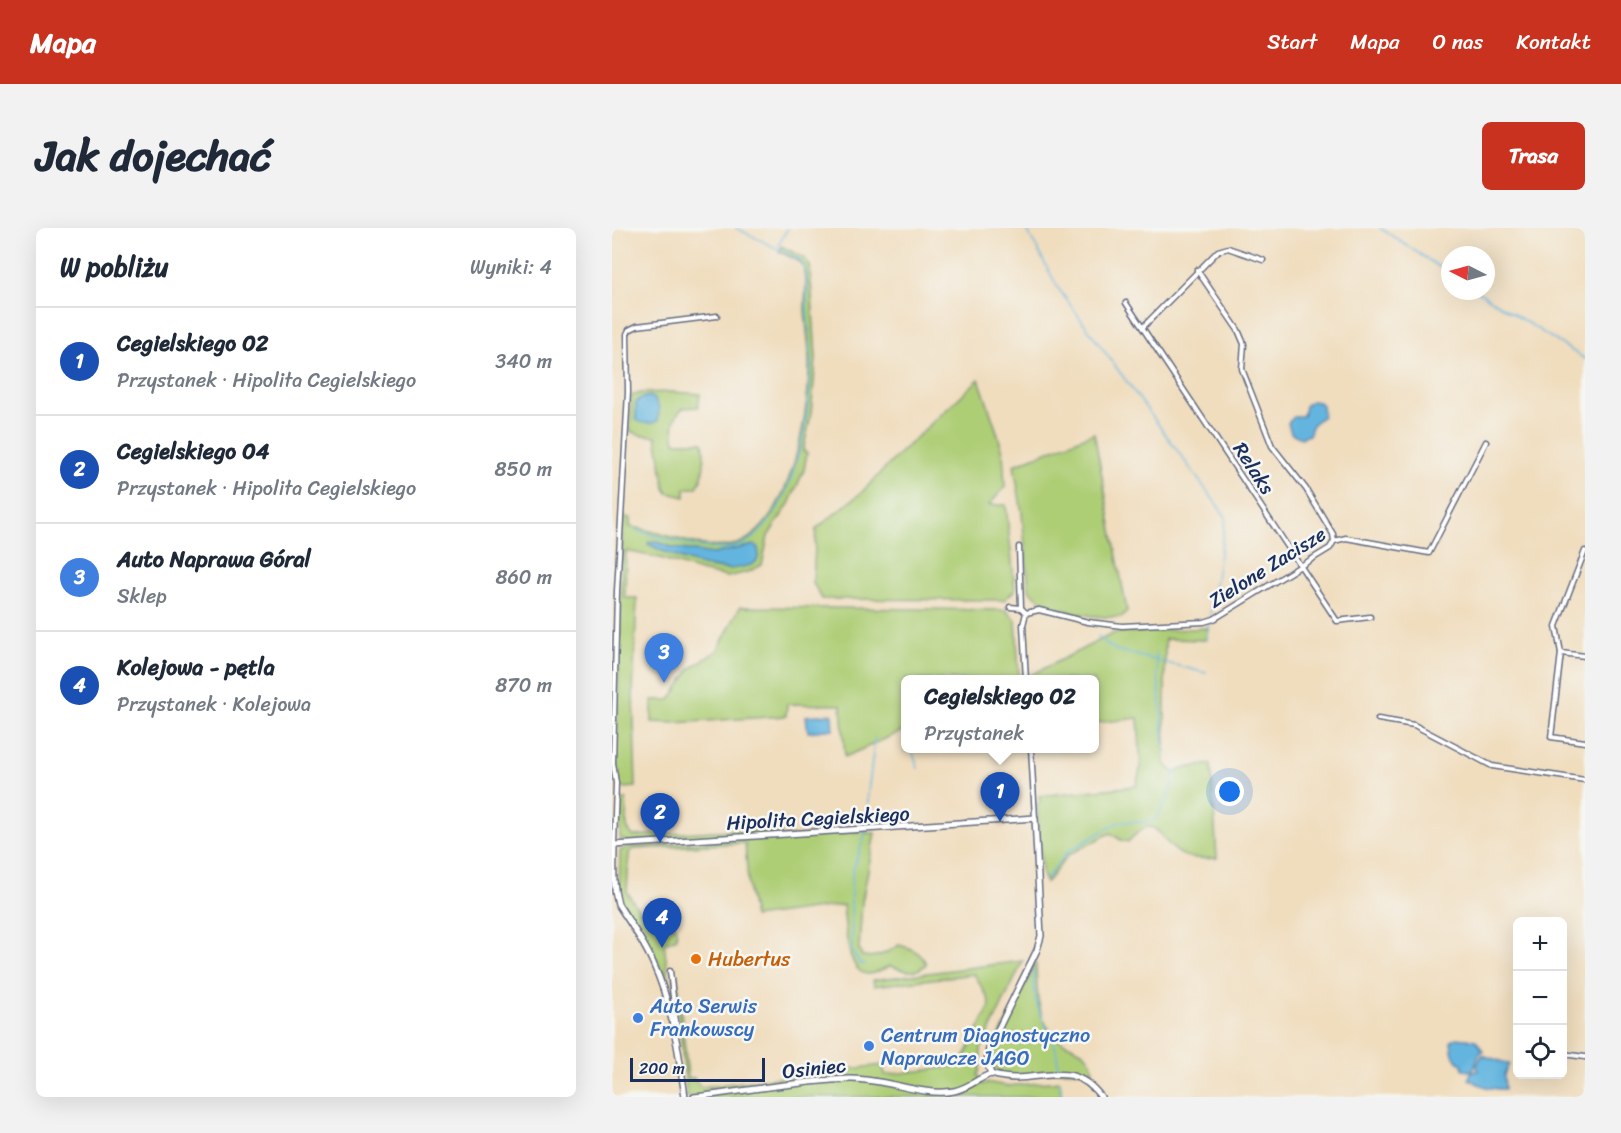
<!DOCTYPE html>
<html lang="pl">
<meta charset="utf-8">
<style>
:root{--surface:#fff;--page:#f2f2f3;--text:#1f2937;--muted:#747a83;--line:#e0e1e3;--accent:#c8321e}
body{margin:0;font-family:Sriracha,sans-serif;background:var(--page);color:var(--text)}
.controls{position:absolute;right:18px;bottom:18px;display:grid;overflow:hidden;border-radius:9px;box-shadow:0 6px 24px #0002}
.controls button{width:54px;height:54px;display:grid;place-items:center;padding:0;border:0;border-bottom:2px solid var(--line);background:var(--surface);color:var(--text);font:30px sans-serif}
.compass{position:absolute;left:829px;top:18px;width:54px;height:54px;border-radius:50%;background:var(--surface);box-shadow:0 6px 24px #0002;rotate:276deg}
.scale{position:absolute;left:18px;bottom:15px;width:135px;box-sizing:border-box;padding-left:6px;border:3px solid #1b2f5e;border-top:0;font-size:16px;line-height:21px;white-space:nowrap;color:#1b2f5e;-webkit-text-stroke:4px #f6f6f2;paint-order:stroke}
.you{position:absolute;left:618px;top:564px;width:21px;height:21px;margin:-15px;border:4px solid #fff;border-radius:50%;background:#1a73e8;box-shadow:0 0 0 9px #1a73e833}
.badge{display:grid;place-items:center;width:39px;height:39px;border-radius:50%;background:var(--accent);color:#fff;font-size:20px;font-weight:700}
.pin{position:absolute;translate:-50% -50px;filter:drop-shadow(0 2px 3px #0008)}
.pin::after{content:'';position:absolute;top:32px;width:21px;height:18px;background:inherit;clip-path:polygon(0 0,100% 0,50% 100%)}
.popup{position:absolute;left:289px;top:447px;width:198px;height:78px;box-sizing:border-box;display:grid;place-content:center;border-radius:9px;background:var(--surface);filter:drop-shadow(0 2px 4px #0005);font-size:20px;white-space:nowrap;color:var(--muted)}
.popup b{font-size:22px;color:var(--text)}
.popup::after{content:'';position:absolute;left:50%;top:100%;margin-left:-12px;border:12px solid transparent;border-top-color:var(--surface)}
.list{margin:0;padding:0;list-style:none}
h2{display:flex;justify-content:space-between;align-items:center;height:78px;margin:0;padding:0 24px;font-size:26px}
h2 small{font-size:20px;font-weight:400;color:var(--muted)}
.list li{display:grid;grid-template-columns:39px 1fr auto;gap:18px;align-items:center;box-sizing:border-box;height:108px;padding:0 24px;border-top:2px solid var(--line)}
.list b{display:block;font-size:22px;white-space:nowrap}
.list p{margin:0;font-size:20px;white-space:nowrap;color:var(--muted)}
.list em{font-size:20px;font-style:normal;color:var(--muted)}
.icon{flex:none;width:33px;height:33px;fill:none;stroke:currentColor;stroke-width:2;stroke-linecap:round;stroke-linejoin:round}
.map{position:relative;flex:none;width:973px;height:869px;overflow:hidden;border-radius:9px}
header{display:flex;align-items:center;gap:36px;box-sizing:border-box;height:84px;padding:0 30px;background:var(--accent);color:#fff}
header strong{font-size:28px}
nav{display:flex;gap:33px;margin-inline-start:auto;font-size:21px}
.intro{display:flex;align-items:center;justify-content:space-between;box-sizing:border-box;height:144px;padding:0 36px}
h1{margin:0;font-size:42px}
.button{padding:15px 27px;border-radius:9px;background:var(--accent);color:#fff;font-size:21px;font-weight:700}
main{display:flex;gap:36px;padding:0 36px}
aside{flex:1;background:var(--surface);border-radius:9px;box-shadow:0 6px 24px #0002}
.map>svg:first-child{display:block}
</style>
<header>
<strong>Mapa</strong>
<nav><a>Start</a><a>Mapa</a><a>O nas</a><a>Kontakt</a></nav>
</header>
<div class="intro"><h1>Jak dojechać</h1><a class="button">Trasa</a></div>
<main>
<aside>
<h2>W pobliżu<small>Wyniki: 4</small></h2>
<ul class="list">
<li><span class="badge" style="background:#1a4fb4">1</span><div><b>Cegielskiego 02</b><p>Przystanek · Hipolita Cegielskiego</p></div><em>340 m</em></li>
<li><span class="badge" style="background:#1a4fb4">2</span><div><b>Cegielskiego 04</b><p>Przystanek · Hipolita Cegielskiego</p></div><em>850 m</em></li>
<li><span class="badge" style="background:#3f7fe0">3</span><div><b>Auto Naprawa Góral</b><p>Sklep</p></div><em>860 m</em></li>
<li><span class="badge" style="background:#1a4fb4">4</span><div><b>Kolejowa - pętla</b><p>Przystanek · Kolejowa</p></div><em>870 m</em></li>
</ul>
</aside>
<div class="map">
<svg width="973" height="869" viewBox="0 0 973 869">
<rect width="100%" height="100%" fill="#f6f6f2"/>
<filter id="ink" filterUnits="userSpaceOnUse"><feTurbulence type="fractalNoise" baseFrequency=".0167" numOctaves="2"/><feDisplacementMap in="SourceGraphic" scale="12" xChannelSelector="R" yChannelSelector="G"/><feConvolveMatrix kernelMatrix="1 2 1 2 8 2 1 2 1" color-interpolation-filters="sRGB"/></filter>
<filter id="wash" filterUnits="userSpaceOnUse"><feTurbulence type="fractalNoise" baseFrequency=".008" numOctaves="4" result="noise"/><feDisplacementMap in="SourceGraphic" scale="24" xChannelSelector="R" yChannelSelector="G"/><feGaussianBlur stdDeviation="1.35" result="paint"/><feColorMatrix in="noise" values="0 0 0 0 0 0 0 0 0 0 0 0 0 0 0 0 0 1.4 0 .05"/><feComposite in="paint" operator="in"/></filter>
<g filter="url(#wash)">
<rect width="100%" height="100%" fill="#f0ddbe"/>
<g fill="#aece76" stroke="#647e6a" stroke-width="1.5">
<path d="M169 18 192 30 198 38 204 130 199 186 191 223 195 225 192 242 177 276 156 308 150 337 136 344 115 349 88 343 48 330 14 323 13 370H25L21 464 24 559 11 560 8 558 4 536 11 289 18 290V299C51 302 97 329 130 314 181 289 199 178 197 128 197 111 193 94 193 78 193 65 197 49 190 37 186 30 174 27 167 24Z"/>
<path d="M367 151 387 210 391 224 393 259 377 277H394L403 362 392 372 210 371 201 355 204 301 250 264 289 224Z"/>
<path d="M60 164 88 166 86 179 71 180C60 190 60 200 63 214H91C93 229 93 247 85 259L73 261V269L56 265 53 260 44 208 29 207 18 203 19 168 29 165Z"/>
<path d="M482 205 515 383 510 389C485 390 459 386 436 376 429 373 422 367 417 362L410 285 402 237Z"/>
<path d="M128 379 394 382 404 392 407 451 294 452 293 502 233 529 229 477 175 476 174 488 62 495 40 494V472H58L79 440 105 423Z"/>
<path d="M596 400 594 412 553 411V536L563 545 568 541 599 536 605 630C591 631 574 632 563 622 542 605 544 584 516 614L509 612 498 605 456 627 434 655 430 647 425 576 428 575 427 568 524 558 529 538 526 490 483 495 482 452 420 451 419 447 502 405Z"/>
<path d="M14 571 15 600 21 608 168 599 169 605 14 614 13 612H9L8 608 9 572Z"/>
<path d="M254 603V605H263L250 674 247 721 250 728C266 731 274 725 287 717 298 720 310 724 314 736 303 748 292 742 278 738 270 741 264 746 255 746 234 744 233 694 231 677L142 689 137 665 133 615 22 621 17 625 15 664 28 684 32 682 58 699 64 698 65 710 52 715 61 786 59 785 52 748 47 736 16 685 7 666 8 623 15 619Z"/>
<path d="M411 733 369 821 368 841 366 847 370 856 379 855 395 858 448 853 450 869H75L62 750 63 747 65 746 76 850H82L87 857 90 859 271 837 273 847 348 838 378 778 377 772 362 746 262 758 261 752Z"/>
<path d="M424 736C425 760 424 784 439 804 453 823 479 815 481 844 470 843 458 842 447 843 433 844 402 852 390 846 380 841 378 832 380 822L418 748 421 737Z"/>
</g>
<g fill="#64b5df" stroke="#40729e" stroke-width="1.5">
<path d="M37 168 42 170 47 180 46 193C40 196 30 196 24 192V175L27 171Z"/>
<path d="M699 173 707 174 710 177 711 188 701 196 697 207 689 210 679 205 676 195 683 188H691L693 178Z"/>
<path d="M43 313 62 320 101 326 142 317 145 318C149 328 146 336 135 338 128 339 123 341 116 341 90 340 58 327 36 316L37 314Z"/>
<path d="M220 486 221 501 196 504 194 488Z"/>
<path d="M844 810 864 812 871 823 867 826 862 841 856 843 851 841 850 836C840 830 840 824 839 813Z"/>
<path d="M870 827 897 836 892 847 893 861C879 861 869 859 857 851L859 844 866 843 865 837Z"/>
</g>
<g fill="none" stroke-linecap="round" stroke-linejoin="round">
<g stroke="#64b5df" stroke-width="1.5">
<path d="M414 0 446 60 614 289 594 412"/>
<path d="M768 0 838 46"/>
<path d="M166 17 176 0"/>
<path d="M865 63 973 131"/>
<path d="M24 302C51 310 105 329 131 316 183 289 199 183 199 130 199 113 196 97 195 80 194 63 199 46 188 32L124 0"/>
<path d="M486 408 497 418 504 422 594 445"/>
<path d="M544 424 553 529"/>
<path d="M299 520 306 540"/>
<path d="M293 523 298 520"/>
<path d="M562 549 563 545"/>
<path d="M255 598 256 565 263 510"/>
<path d="M434 651 455 624 505 595C517 591 532 596 540 593 548 590 559 562 561 553"/>
<path d="M421 697V667"/>
<path d="M253 736H248L240 723 239 656 241 642 254 603"/>
<path d="M422 743C419 781 434 790 444 822 446 829 445 835 446 842"/>
<path d="M448 853 450 869"/>
</g>
</g>
</g>
<g filter="url(#ink)">
<g fill="none" stroke-linecap="round" stroke-linejoin="round">
<defs>
<g id="minor">
<path d="M585 42 626 102 632 116 630 141 660 218 694 261 721 306 722 313"/>
<path d="M514 75 725 393 758 389"/>
<path d="M531 99 606 23 616 20 651 32"/>
<path d="M407 319 409 380 414 385"/>
<path d="M973 323 944 398 949 425 973 428"/>
<path d="M398 379 409 380"/>
<path d="M949 425 939 509 973 514"/>
<path d="M414 452 411 397 414 385 427 382 476 394 510 398 592 394 602 391 718 320 722 313 734 310 817 325 874 214"/>
<path d="M766 491 802 497 880 538 973 552"/>
<path d="M419 520 423 590"/>
<path d="M2 617 4 555 1 535 5 363 16 164 15 106 17 102 25 98 105 88"/>
<path d="M58 743 65 803"/>
<path d="M951 826 973 829"/>
</g>
<g id="tertiary">
<path d="M73 869C67 825 60 776 41 735 32 714 18 695 6 676 0 656 2 637 2 617L423 590 429 708 425 722 377 820 375 834 379 846"/>
<path d="M82 869C134 863 186 853 238 851 273 850 310 869 342 863 357 860 366 850 379 846 422 861 456 825 489 869"/>
</g>
</defs>
<use href="#minor" stroke="#666c80" stroke-width="7"/>
<use href="#tertiary" stroke="#666c80" stroke-width="8"/>
<use href="#minor" stroke="#fff" stroke-width="4"/>
<use href="#tertiary" stroke="#fff" stroke-width="5"/>
</g>
</g>
<circle fill="#e8710a" stroke="#f6f6f2" stroke-width="2" cx="84" cy="731" r="6"/>
<g fill="#3f7fe0" stroke="#f6f6f2" stroke-width="2">
<circle cx="26" cy="790" r="6"/>
<circle cx="257" cy="818" r="6"/>
</g>
<g text-anchor="middle" stroke-width="5" stroke-linejoin="round" paint-order="stroke">
<g font-size="20" fill="#1b2f5e" stroke="#f6f6f2">
<text transform="translate(642 240) rotate(57)" y="7">Relaks</text>
<text transform="translate(655 339) rotate(-32)" y="7">Zielone Zacisze</text>
<text transform="translate(206 590) rotate(-3)" y="7">Hipolita Cegielskiego</text>
<text transform="translate(202 840) rotate(-6)" y="7">Osiniec</text>
</g>
<g font-size="20" fill="#c56008" stroke="#f6f6f2" text-anchor="start">
<text x="96" y="738">Hubertus</text>
</g>
<g font-size="20" fill="#366cbe" stroke="#f6f6f2" text-anchor="start">
<text x="38" y="785">Auto Serwis<tspan x="38" dy="23">Frankowscy</tspan></text>
<text x="269" y="814">Centrum Diagnostyczno<tspan x="269" dy="23">Naprawcze JAGO</tspan></text>
</g>
</g>
</svg>
<div class="controls">
<button>+</button>
<button>−</button>
<button><svg class="icon" aria-label="locate" viewBox="0 0 24 24"><circle cx="12" cy="12" r="6"/><path d="M12 2v4M12 18v4M2 12h4M18 12h4"/></svg></button>
</div>
<svg class="compass" viewBox="-18 -18 36 36"><path d="M0-13l5 13h-10z" fill="#e53935"/><path d="M0 13l5-13h-10z" fill="#747a83"/></svg>
<div class="scale">200 m</div>
<div class="you"></div>
<div class="pin badge" style="left:388px;top:594px;background:#1a4fb4">1</div>
<div class="popup"><b>Cegielskiego 02</b>Przystanek</div>
<div class="pin badge" style="left:48px;top:615px;background:#1a4fb4">2</div>
<div class="pin badge" style="left:52px;top:455px;background:#3f7fe0">3</div>
<div class="pin badge" style="left:50px;top:720px;background:#1a4fb4">4</div>
</div>
</main>
